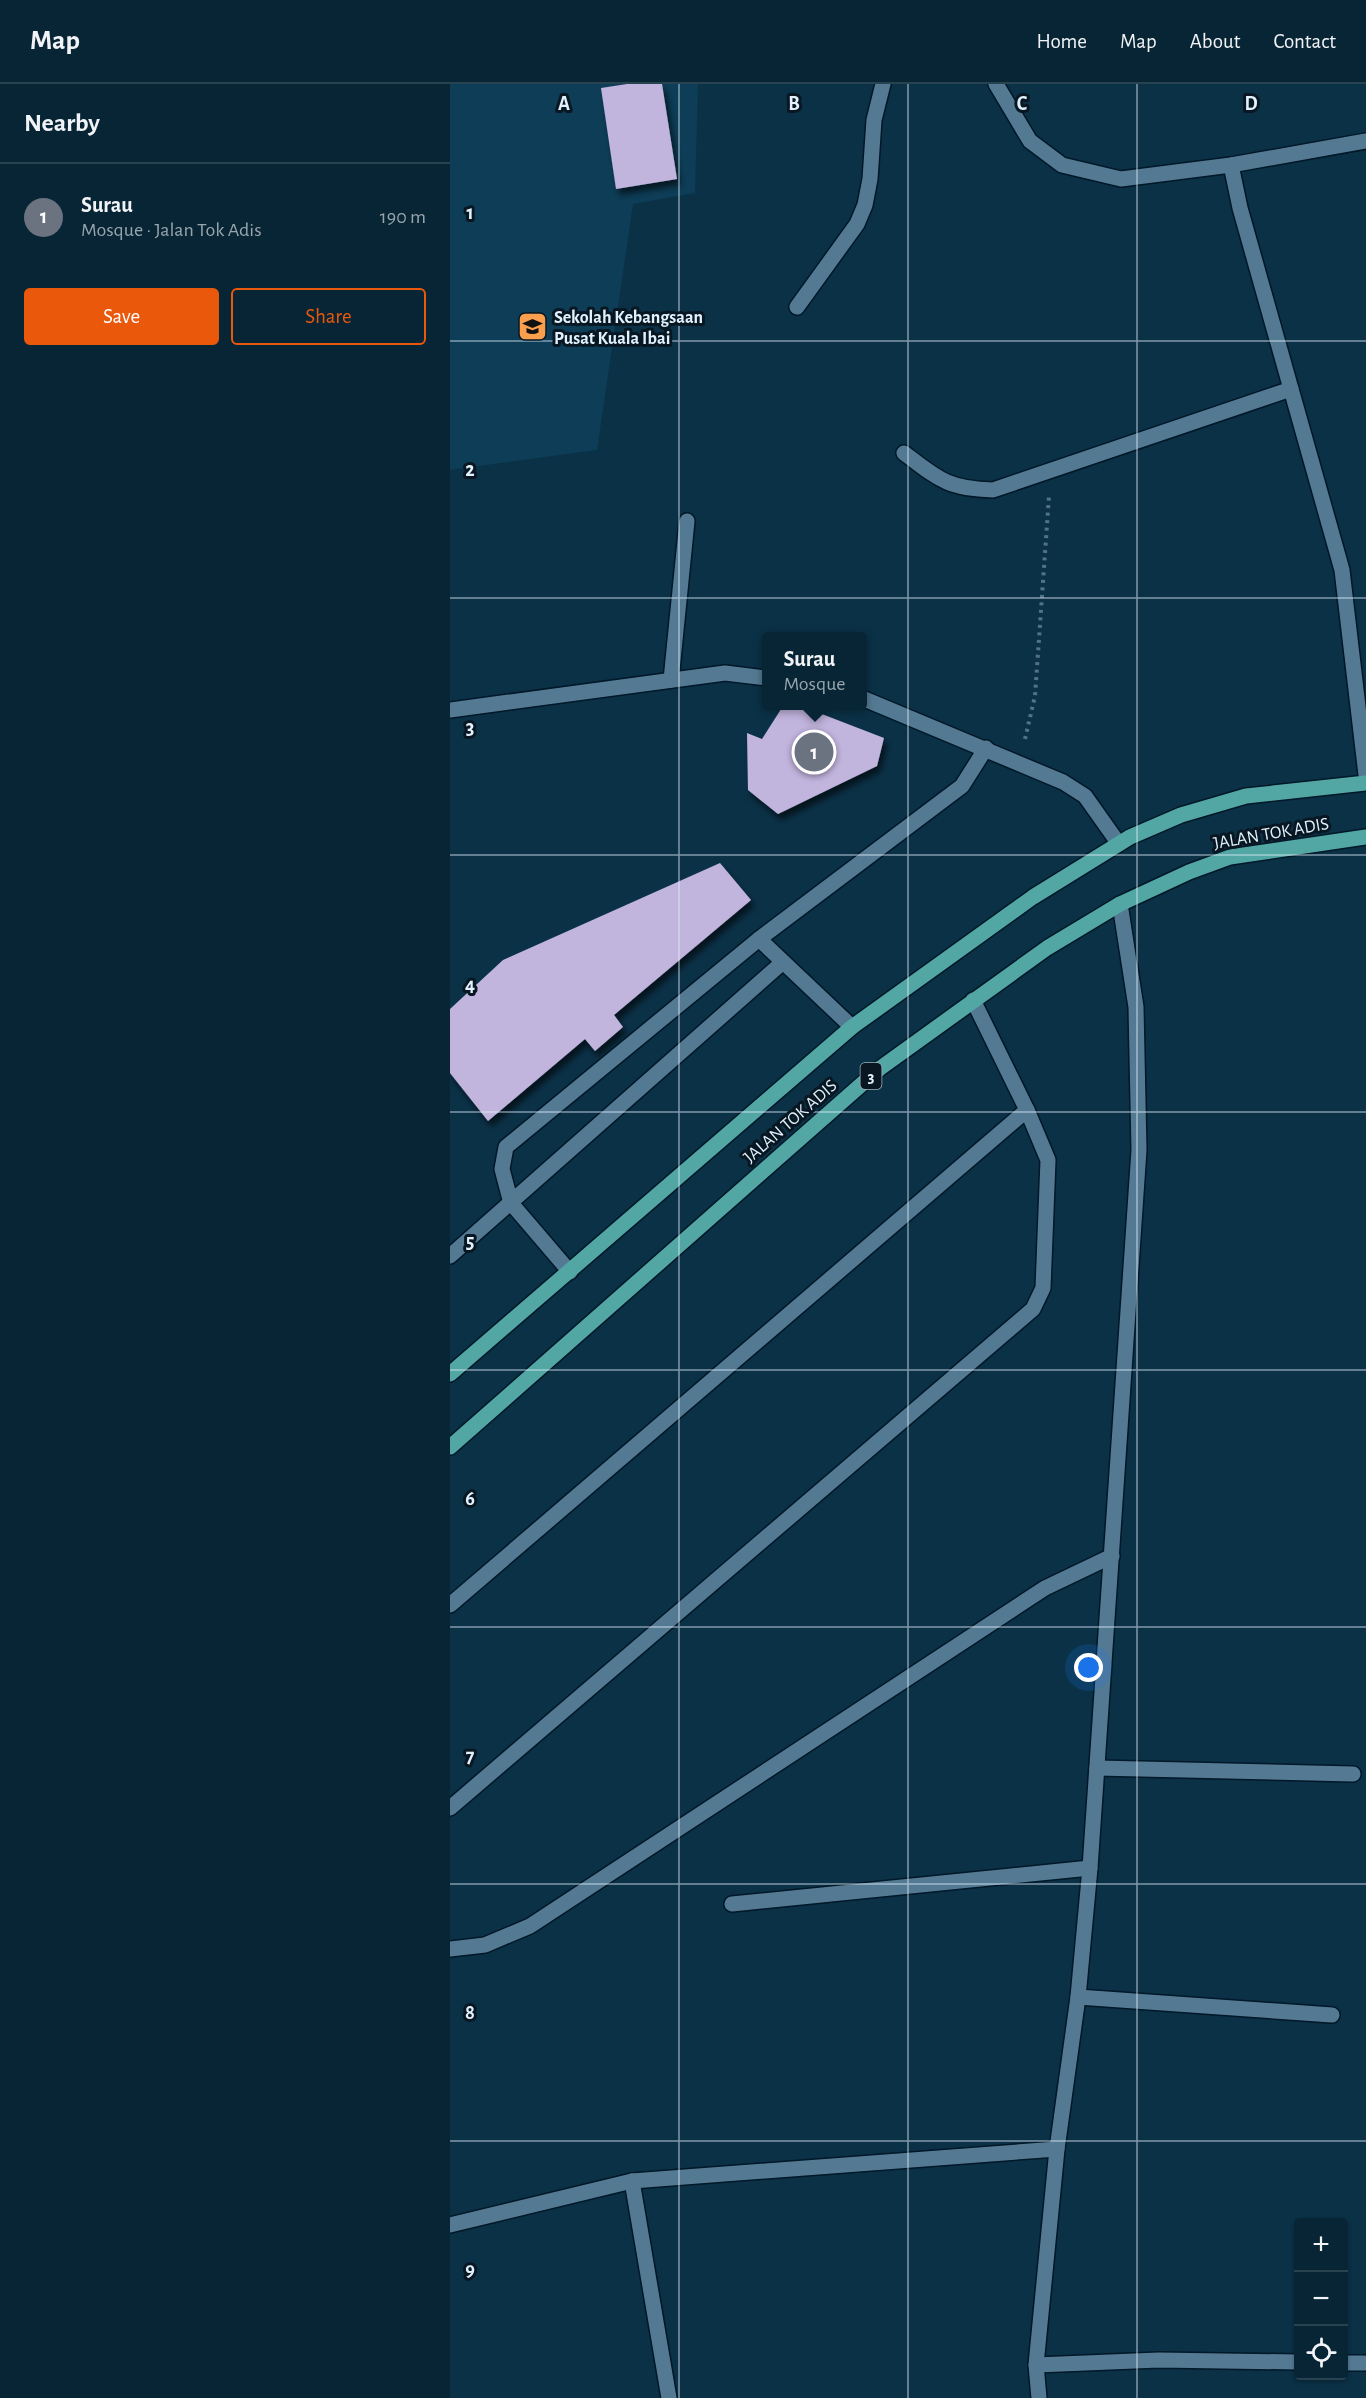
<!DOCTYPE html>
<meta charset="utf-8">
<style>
:root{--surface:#082535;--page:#112d3d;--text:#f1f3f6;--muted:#98a5ad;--line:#294250;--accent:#ea580c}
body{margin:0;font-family:"Alegreya Sans",sans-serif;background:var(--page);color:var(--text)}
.controls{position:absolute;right:18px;bottom:18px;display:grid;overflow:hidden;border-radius:6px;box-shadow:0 2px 4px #0004}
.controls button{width:54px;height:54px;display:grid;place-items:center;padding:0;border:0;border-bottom:2px solid var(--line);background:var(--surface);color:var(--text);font:30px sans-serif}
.you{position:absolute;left:639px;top:1584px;width:21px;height:21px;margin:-15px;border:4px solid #fff;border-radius:50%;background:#1a73e8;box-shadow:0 0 0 9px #1a73e833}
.badge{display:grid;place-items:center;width:39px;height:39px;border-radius:50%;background:var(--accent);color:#fff;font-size:20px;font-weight:700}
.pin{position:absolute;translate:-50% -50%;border:3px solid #fff;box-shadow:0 2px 6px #0006}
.popup{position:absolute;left:312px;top:548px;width:105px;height:78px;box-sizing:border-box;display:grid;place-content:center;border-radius:6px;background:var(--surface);filter:drop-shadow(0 2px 4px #0005);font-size:20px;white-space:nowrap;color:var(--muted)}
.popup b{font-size:22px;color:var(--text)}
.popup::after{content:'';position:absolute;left:50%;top:100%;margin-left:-12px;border:12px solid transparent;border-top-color:var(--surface)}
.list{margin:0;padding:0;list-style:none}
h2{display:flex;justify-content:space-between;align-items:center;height:78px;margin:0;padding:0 24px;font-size:26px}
h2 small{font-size:20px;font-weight:400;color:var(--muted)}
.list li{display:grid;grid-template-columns:39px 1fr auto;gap:18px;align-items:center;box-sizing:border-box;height:108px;padding:0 24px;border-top:2px solid var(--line)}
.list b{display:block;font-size:22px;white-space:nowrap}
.list p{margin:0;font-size:20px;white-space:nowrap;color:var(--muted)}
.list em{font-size:20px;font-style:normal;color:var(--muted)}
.actions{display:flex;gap:12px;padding:18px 24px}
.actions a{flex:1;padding:14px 0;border:2px solid var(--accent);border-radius:6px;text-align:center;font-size:21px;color:var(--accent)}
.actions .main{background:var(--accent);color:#fff}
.icon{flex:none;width:33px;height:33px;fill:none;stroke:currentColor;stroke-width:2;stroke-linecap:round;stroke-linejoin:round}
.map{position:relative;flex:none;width:916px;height:2314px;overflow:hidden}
header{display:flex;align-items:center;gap:36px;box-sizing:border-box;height:84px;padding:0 30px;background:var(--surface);border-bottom:2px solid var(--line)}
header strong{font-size:28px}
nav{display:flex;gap:33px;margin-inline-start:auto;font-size:21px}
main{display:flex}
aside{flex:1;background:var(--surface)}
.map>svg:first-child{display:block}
</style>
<header>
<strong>Map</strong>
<nav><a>Home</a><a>Map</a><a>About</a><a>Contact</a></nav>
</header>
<main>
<aside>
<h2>Nearby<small></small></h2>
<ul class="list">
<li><span class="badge" style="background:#6b7280">1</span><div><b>Surau</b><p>Mosque · Jalan Tok Adis</p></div><em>190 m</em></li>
</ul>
<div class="actions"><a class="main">Save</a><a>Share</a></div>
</aside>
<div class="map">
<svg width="916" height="2314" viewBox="0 0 916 2314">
<defs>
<filter id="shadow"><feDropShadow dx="3.5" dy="6" stdDeviation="3" flood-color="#0009"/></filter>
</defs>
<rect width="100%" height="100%" fill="#0b3147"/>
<path fill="#0d3d57" d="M0 0H248L245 109 183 120 147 366 0 386Z"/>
<g fill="#c1b4dd" filter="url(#shadow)">
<path d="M177 0H212L227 95 166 105 151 4Z"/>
<path d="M333 622H351L434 654 427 682 328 730 298 706 297 649 312 655Z"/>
<path d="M270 779 301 816 164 931 173 943 145 967 135 955 38 1037 0 989V925L53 876Z"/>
</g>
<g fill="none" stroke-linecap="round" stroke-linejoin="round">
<defs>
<g id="minor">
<path d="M546 0 580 57 612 81 671 95 781 81 916 57"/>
<path d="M781 81 790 124 892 486 916 691"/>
<path d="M347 223 407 140 415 121 420 95 424 36 433 0"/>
<path d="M454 369C488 395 498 405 543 406L841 305"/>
<path d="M221 596 237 437"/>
<path d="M412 614 613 698 635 712 669 760"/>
<path d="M0 626 275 589 316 594"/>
<path d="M309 855 402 943"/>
<path d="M0 1172 333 878"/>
<path d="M120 1188 61 1119 52 1085 56 1063 309 855 512 702 536 664"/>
<path d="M0 1521 577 1026 523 916"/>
<path d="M647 1684 903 1690"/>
<path d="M0 1724 583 1225 593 1204 598 1076 577 1026"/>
<path d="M282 1820 640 1784"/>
<path d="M0 1865 35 1861 80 1842 595 1504 662 1472"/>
<path d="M628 1913 882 1931"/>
<path d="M182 2097 219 2314"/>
<path d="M0 2141 182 2097 607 2065"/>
<path d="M894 2279H914"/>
<path d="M586 2281 709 2276 848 2278"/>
<path d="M589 2314 586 2281 607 2065 628 1913 640 1784 689 1066 686 923 670 820"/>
</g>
<g id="major">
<path d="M0 1290 402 943 583 813 680 753 731 731 796 712 916 699"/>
<path d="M0 1363 429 985 597 864 670 820 739 788 780 773 916 753"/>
</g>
</defs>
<use href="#minor" stroke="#001828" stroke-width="18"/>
<use href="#major" stroke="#001828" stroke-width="18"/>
<path stroke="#537284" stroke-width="4" stroke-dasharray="3 4.5" stroke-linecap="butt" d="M575 655 585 612 599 412"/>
<use href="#minor" stroke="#547a93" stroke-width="15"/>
<use href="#major" stroke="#52a6a4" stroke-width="15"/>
</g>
<path fill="none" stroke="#e1f1fd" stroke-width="1.5" stroke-opacity="0.55" d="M229 0V2314M458 0V2314M687 0V2314M0 257H916M0 514H916M0 771H916M0 1028H916M0 1286H916M0 1543H916M0 1800H916M0 2057H916"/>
<defs>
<symbol id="school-square" viewBox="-11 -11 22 22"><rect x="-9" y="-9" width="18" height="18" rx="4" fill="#fa9f4e" stroke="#081721"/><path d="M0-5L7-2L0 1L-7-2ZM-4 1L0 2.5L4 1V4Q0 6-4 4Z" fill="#111"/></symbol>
</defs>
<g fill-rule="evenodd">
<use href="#school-square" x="66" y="226" width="33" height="33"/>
</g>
<g text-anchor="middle" stroke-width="6" stroke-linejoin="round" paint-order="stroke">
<rect fill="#081721" stroke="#a0b0bb" stroke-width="1.5" x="410.5" y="979" width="21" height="26" rx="4.5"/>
<g font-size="16" font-weight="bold" fill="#e1f1fd">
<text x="421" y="998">3</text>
</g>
<g font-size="18" font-weight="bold" fill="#e1f1fd" stroke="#081721" text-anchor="start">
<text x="104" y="239">Sekolah Kebangsaan<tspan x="104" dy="21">Pusat Kuala Ibai</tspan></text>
</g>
<g font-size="18" fill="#e1f1fd" stroke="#081721">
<text transform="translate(821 749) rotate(-10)" y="6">JALAN TOK ADIS</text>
<text transform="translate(340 1037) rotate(-41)" y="6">JALAN TOK ADIS</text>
</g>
</g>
<g font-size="20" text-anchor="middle" font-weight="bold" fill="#e1f1fd" stroke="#081721" stroke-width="6" stroke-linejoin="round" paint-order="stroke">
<text x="114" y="26">A</text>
<text x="344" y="26">B</text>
<text x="572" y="26">C</text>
<text x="801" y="26">D</text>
<text x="20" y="135">1</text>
<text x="20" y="392">2</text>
<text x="20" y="650">3</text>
<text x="20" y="907">4</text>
<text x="20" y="1164">5</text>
<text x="20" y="1421">6</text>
<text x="20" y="1678">7</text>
<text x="20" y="1935">8</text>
<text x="20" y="2192">9</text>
</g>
</svg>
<div class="controls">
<button>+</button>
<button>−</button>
<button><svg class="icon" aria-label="locate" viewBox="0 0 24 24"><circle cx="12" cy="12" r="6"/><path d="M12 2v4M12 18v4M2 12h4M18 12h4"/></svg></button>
</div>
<div class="you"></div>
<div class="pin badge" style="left:364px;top:668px;background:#6b7280">1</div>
<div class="popup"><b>Surau</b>Mosque</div>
</div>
</main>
